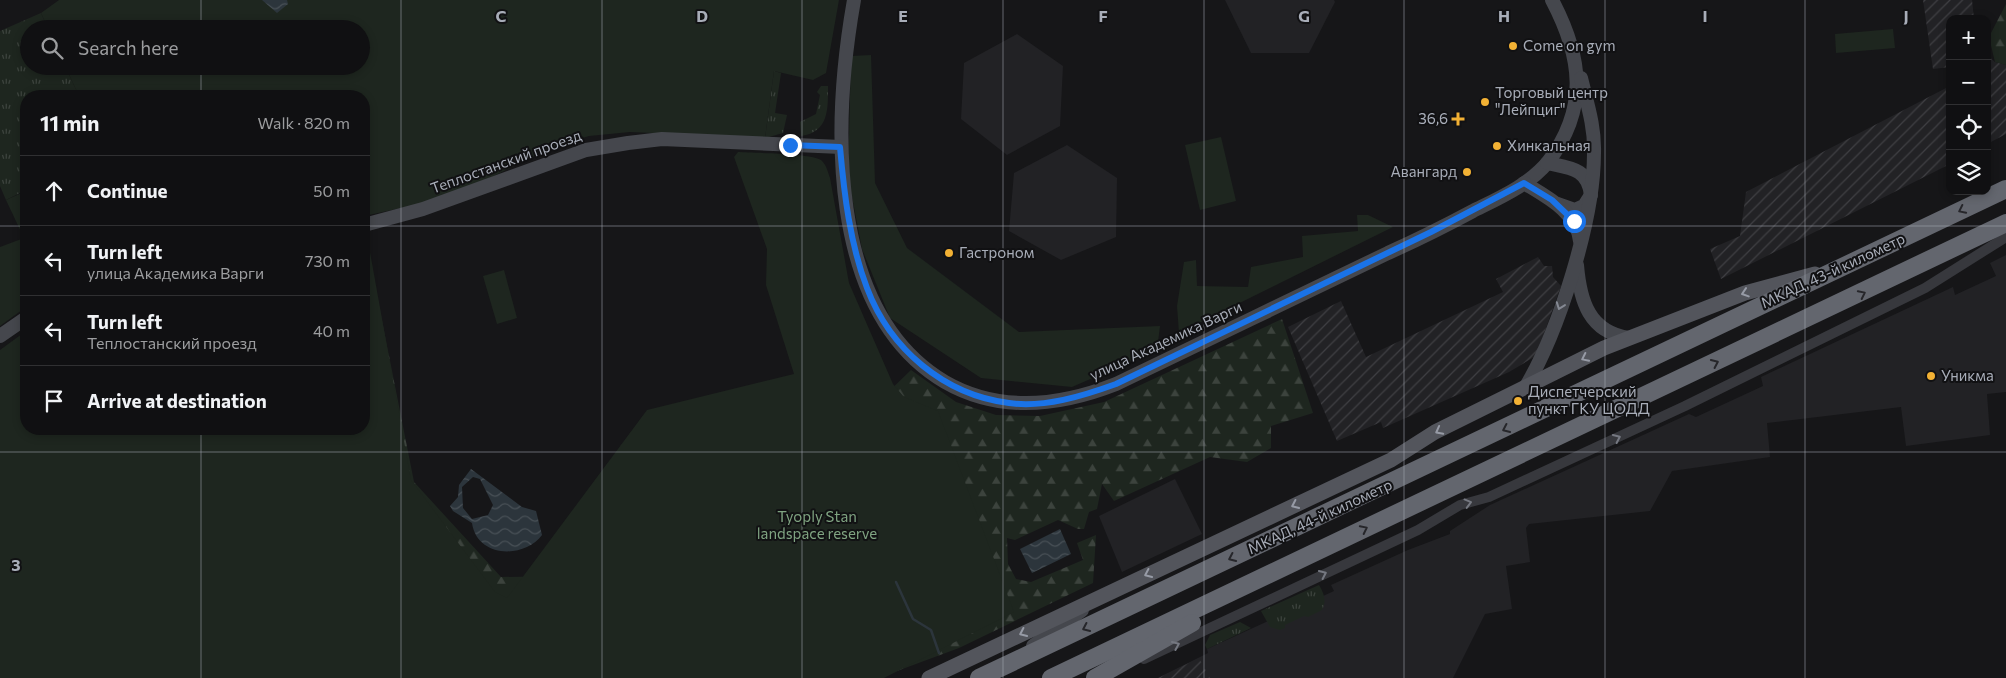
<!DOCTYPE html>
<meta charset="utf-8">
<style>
:root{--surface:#101012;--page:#19191b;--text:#f1f3f6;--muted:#9c9d9f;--line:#303032}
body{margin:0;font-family:Commissioner,sans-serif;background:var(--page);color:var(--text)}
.controls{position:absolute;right:15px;top:15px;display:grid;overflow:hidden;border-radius:10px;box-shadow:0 2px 8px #0003}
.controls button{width:45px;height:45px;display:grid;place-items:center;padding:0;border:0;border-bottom:1px solid var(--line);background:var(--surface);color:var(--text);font:25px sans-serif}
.stop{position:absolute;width:15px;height:15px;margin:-11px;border:4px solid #1a73e8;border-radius:50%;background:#fff}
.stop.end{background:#1a73e8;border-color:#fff;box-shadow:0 1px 5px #0008}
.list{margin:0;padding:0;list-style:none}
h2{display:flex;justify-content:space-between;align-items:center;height:65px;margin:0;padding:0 20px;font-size:21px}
h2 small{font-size:16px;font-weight:400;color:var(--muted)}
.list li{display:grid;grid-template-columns:32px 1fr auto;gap:15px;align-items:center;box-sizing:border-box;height:70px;padding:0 20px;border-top:1px solid var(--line)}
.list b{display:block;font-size:19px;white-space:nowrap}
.list p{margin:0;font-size:16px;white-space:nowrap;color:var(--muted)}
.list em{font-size:16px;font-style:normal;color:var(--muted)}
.icon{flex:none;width:28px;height:28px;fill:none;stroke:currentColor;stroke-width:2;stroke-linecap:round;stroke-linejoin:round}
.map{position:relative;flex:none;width:2006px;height:678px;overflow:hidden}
.search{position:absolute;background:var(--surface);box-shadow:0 2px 8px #0003;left:20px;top:20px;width:350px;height:55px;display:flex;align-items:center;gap:12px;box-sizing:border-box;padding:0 18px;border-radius:28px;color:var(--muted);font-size:19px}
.panel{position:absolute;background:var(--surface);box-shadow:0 2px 8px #0003;left:20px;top:90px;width:350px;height:345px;border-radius:20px}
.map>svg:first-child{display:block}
</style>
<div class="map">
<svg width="2006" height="678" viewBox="0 0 2006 678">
<defs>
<pattern id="industrial-furrows" width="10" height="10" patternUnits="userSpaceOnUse" patternTransform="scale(1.25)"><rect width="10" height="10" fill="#222225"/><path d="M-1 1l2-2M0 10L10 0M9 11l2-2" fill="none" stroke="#3f3f43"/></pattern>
<pattern id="grass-tufts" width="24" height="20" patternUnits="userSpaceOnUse" patternTransform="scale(1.25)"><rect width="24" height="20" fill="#1e261f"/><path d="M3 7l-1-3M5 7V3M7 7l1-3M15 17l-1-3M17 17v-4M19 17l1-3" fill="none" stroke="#3c433d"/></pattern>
<pattern id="forest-firs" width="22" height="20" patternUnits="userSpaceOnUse" patternTransform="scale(1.25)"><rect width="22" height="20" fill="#1e261f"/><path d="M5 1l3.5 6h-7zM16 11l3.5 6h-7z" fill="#3c433d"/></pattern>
<pattern id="water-waves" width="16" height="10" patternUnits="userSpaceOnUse" patternTransform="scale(1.25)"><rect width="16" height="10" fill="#2c353c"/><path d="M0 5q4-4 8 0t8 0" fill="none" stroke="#485056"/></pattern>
</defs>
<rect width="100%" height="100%" fill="#161618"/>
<g fill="#222225">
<path d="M1225 0H1334L1335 2 1309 53H1251Z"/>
<path d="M1017 34 1063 66 1060 126 1007 155 961 119 964 63Z"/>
<path d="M1067 145 1117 178 1116 237 1061 260 1009 231 1014 173Z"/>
<path d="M2006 255V392L1987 394 1990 435 1906 446 1901 407 1767 423 1770 457 1672 471 1650 511 1529 524 1526 528 1530 562 1506 566 1512 609 1485 614 1453 678H1158L1208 653 1207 649 1334 591 1331 585 1408 550 1450 534V531L1490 505 1689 414 1696 417 1763 386 1761 377 1953 287 1955 295 1996 276 1990 263Z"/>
<path d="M1175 479 1202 534 1122 572 1099 516Z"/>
</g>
<g fill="url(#industrial-furrows)">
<path d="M1923 0H1972L1974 19H1950V67L1933 69Z"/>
<path d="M1987 55 1995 62 2006 65V134L1987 144Z"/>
<path d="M1950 86V164L1721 279 1710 249 1740 236 1746 192Z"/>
<path d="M1538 257 1544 266H1552L1553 277 1561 286 1536 356 1509 372 1383 428 1381 422 1337 441 1288 327 1341 301 1366 357 1503 292 1496 279Z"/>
<path d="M1199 658 1210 678H1158Z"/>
</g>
<g fill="url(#grass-tufts)">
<path d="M41 13 48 29H29V66H65L79 96H26V190L6 200 0 186V31Z"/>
<path d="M774 71 781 73 775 113 787 115 783 133 765 138Z"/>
<path d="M821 86H828C828 109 829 132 801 136L800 122 816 114 820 95 817 92Z"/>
<path d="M1319 585C1324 594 1327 600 1322 610L1308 617 1304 616 1285 625V628L1280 630 1270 627 1261 611Z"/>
<path d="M1240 622 1251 628 1207 649 1205 645 1210 635Z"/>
</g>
<g fill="url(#forest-firs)">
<path d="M2006 4V65L1995 62 1989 37Z"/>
<path d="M371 265 414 482 501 577 569 576 621 445 802 403 875 405 911 370 956 402 996 415 1040 416 1104 402 1282 319 1313 413 1271 426V448L1247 462 1210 457 1114 501 1102 484 1097 509 1089 512 1084 529H1078L1058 520 1015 540 1007 538 1008 564 1016 579 1031 582 1083 560 1077 543 1096 535 1093 583 959 648 878 678H0L364 429Z"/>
</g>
<g fill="#1e261f">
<path d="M59 0H839L826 73 813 80 774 71 765 138 630 132 589 136 553 147 473 186 434 201 364 216V96H79L65 66H361V29H48L41 13Z"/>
<path d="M1893 29 1895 48 1836 53 1835 34Z"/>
<path d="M871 55 875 183 907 248 1019 332 1160 326 1157 350 1072 387 981 378 890 318 862 249 848 176 851 56Z"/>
<path d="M1221 137 1236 201 1200 210 1185 145Z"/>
<path d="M738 152C753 153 811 153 821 160 826 164 828 172 830 178L849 283 893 384 904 397 938 411 1014 612 884 678H0V350L26 331V429H364V241H368L411 480 495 592 507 598 647 410 794 374 766 285 767 249 734 157Z"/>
<path d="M26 191V307L0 326V247L24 238 6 200Z"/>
<path d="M1357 215H1368L1393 227 1179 333 1177 306 1184 262 1196 260 1197 286 1248 287 1251 267 1303 257 1302 236 1358 231Z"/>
<path d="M504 270 517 318 497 324 483 276Z"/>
</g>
<g fill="url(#water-waves)" fill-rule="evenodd">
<path d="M262 0H287L288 4 277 13Z"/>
<path d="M471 469 522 507 536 511 542 535C524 559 477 558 472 523L453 511 450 506 458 497 459 485ZM473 477 480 479 493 505 488 515 472 519 463 508 462 487Z"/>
<path d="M1060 529 1071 554 1032 573 1020 549Z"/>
</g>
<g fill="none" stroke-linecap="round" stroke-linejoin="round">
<path stroke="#2c353c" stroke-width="2.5" d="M896 582 913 619 931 630 939 653"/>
<path stroke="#37383d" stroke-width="10" d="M1144 659 1418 530 1460 505 1489 497 1685 406 1925 288 2006 237"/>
<g stroke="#45474d" stroke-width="14">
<path d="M854 0C833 119 825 311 945 382 999 413 1060 406 1116 384 1207 340 1297 297 1388 253 1417 240 1445 226 1473 211 1499 198 1529 185 1548 162 1589 108 1582 57 1552 0"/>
<path d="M1547 163C1570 168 1588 168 1591 195L1584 206 1575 210 1558 204"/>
<path d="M1524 183C1547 197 1577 212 1580 241"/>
<path d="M364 225 423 209 586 150 628 143 662 139 841 147"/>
<path d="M1577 265C1580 301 1589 332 1629 338"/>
<path d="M0 336 26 318"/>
<path d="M1525 388C1559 331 1594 220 1594 153 1595 127 1587 103 1581 78"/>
<path d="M1033 646 1082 610"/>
</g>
<path stroke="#53555c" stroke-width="15" d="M929 678 1391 460 1435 432 1604 348 1745 293 1815 274"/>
<g stroke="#63666e" stroke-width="18">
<path d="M979 678 2006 189"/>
<path d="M1051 678 2006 223"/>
<path d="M1095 678 1192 623"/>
</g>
</g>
<defs><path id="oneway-chevron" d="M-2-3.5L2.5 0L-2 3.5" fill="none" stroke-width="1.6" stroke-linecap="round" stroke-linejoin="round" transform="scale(1.25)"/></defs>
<g stroke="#26262a">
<use href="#oneway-chevron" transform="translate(1962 210) rotate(154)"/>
<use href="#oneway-chevron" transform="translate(1862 294) rotate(-26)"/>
<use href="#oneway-chevron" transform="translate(1715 363) rotate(-25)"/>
<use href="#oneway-chevron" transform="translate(1506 429) rotate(155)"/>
<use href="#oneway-chevron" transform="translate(1364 529) rotate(-26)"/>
<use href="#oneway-chevron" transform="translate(1232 558) rotate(155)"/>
<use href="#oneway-chevron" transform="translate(1086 628) rotate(155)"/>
</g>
<g stroke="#979ba6">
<use href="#oneway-chevron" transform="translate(1745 293) rotate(162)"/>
<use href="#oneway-chevron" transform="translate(1585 358) rotate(154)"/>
<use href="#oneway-chevron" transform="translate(1439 431) rotate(152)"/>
<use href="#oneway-chevron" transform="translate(1295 505) rotate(155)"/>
<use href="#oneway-chevron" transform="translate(1148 574) rotate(155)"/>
<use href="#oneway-chevron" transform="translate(1023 633) rotate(155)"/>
</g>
<use stroke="#858993" href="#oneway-chevron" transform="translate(1560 306) rotate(110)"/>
<g stroke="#757881">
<use href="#oneway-chevron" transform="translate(1617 438) rotate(-25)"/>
<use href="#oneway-chevron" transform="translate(1468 503) rotate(-15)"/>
<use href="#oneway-chevron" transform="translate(1323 574) rotate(-25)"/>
<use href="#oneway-chevron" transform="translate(1176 645) rotate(-23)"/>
</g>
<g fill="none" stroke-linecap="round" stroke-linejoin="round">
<path stroke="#1a73e8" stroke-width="6" d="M790 145 840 147C844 193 850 244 867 288 890 349 944 395 1009 403 1044 408 1083 396 1116 384L1431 232 1524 183 1552 200 1574 221"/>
</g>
<path fill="none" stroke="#a8adb8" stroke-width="1" stroke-opacity="0.55" d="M201 0V29M401 0V678M602 0V678M802 0V678M1003 0V678M1204 0V678M1404 0V678M1605 0V678M1805 0V678M201 66V96M0 226H26M364 226H2006M201 429V678M0 452H2006"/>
<g fill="#f2b134" stroke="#111113" stroke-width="2">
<circle cx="1513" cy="46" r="5"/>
<circle cx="1485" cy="102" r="5"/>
<path d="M1455.5 111.5h5v5h5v5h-5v5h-5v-5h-5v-5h5z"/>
<circle cx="1497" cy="146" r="5"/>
<circle cx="1467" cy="172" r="5"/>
<circle cx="949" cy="253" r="5"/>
<circle cx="1931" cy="376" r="5"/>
<circle cx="1518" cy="401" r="5"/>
</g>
<g text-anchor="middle" stroke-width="4" stroke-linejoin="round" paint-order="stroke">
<g font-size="15" fill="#a8adb8" stroke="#111113" text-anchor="start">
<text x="1523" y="51">Come on gym</text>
<text x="1495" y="98">Торговый центр<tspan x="1495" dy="17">"Лейпциг"</tspan></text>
<text x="1448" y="124" text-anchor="end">36,6</text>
<text x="1507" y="151">Хинкальная</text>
<text x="1457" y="177" text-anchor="end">Авангард</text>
<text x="959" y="258">Гастроном</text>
<text x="1941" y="381">Уникма</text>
<text x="1528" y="397">Диспетчерский<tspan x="1528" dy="17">пункт ГКУ ЦОДД</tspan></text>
</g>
<g font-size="15" fill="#a8adb8" stroke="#111113">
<text transform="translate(506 162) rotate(-20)" y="5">Теплостанский проезд</text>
<text transform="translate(1833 271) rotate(-25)" y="5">МКАД, 43-й километр</text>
<text transform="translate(1166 341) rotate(-25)" y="5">улица Академика Варги</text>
<text transform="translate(1320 517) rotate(-25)" y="5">МКАД, 44-й километр</text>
</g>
<g font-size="15" fill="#7fa381" stroke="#111113">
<text x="817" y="522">Tyoply Stan<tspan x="817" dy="17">landspace reserve</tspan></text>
</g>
</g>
<g font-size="16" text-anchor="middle" font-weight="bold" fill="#a8adb8" stroke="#111113" stroke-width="4" stroke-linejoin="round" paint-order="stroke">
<text x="501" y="22">C</text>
<text x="702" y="22">D</text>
<text x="903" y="22">E</text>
<text x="1103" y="22">F</text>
<text x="1304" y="22">G</text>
<text x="1504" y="22">H</text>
<text x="1705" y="22">I</text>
<text x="1906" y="22">J</text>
<text x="16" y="571">3</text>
</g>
</svg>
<div class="controls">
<button>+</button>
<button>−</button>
<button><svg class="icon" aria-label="locate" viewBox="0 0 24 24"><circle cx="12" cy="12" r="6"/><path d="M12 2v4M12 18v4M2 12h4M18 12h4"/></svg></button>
<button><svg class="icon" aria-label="layers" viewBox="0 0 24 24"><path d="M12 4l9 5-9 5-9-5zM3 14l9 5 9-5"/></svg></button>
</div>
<div class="stop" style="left:1574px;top:221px"></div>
<div class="stop end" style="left:790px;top:145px"></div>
<div class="search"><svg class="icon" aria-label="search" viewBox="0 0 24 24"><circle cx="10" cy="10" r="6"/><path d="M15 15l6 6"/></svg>Search here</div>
<section class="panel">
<h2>11 min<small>Walk · 820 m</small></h2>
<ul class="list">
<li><svg class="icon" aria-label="ahead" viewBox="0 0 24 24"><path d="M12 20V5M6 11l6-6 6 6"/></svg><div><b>Continue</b></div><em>50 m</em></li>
<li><svg class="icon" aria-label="left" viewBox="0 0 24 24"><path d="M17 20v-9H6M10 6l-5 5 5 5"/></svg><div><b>Turn left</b><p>улица Академика Варги</p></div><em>730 m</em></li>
<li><svg class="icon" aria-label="left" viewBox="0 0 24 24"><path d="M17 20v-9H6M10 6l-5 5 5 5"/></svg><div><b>Turn left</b><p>Теплостанский проезд</p></div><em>40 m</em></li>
<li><svg class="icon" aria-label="arrive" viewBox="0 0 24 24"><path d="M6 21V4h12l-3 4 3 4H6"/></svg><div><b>Arrive at destination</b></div></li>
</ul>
</section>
</div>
